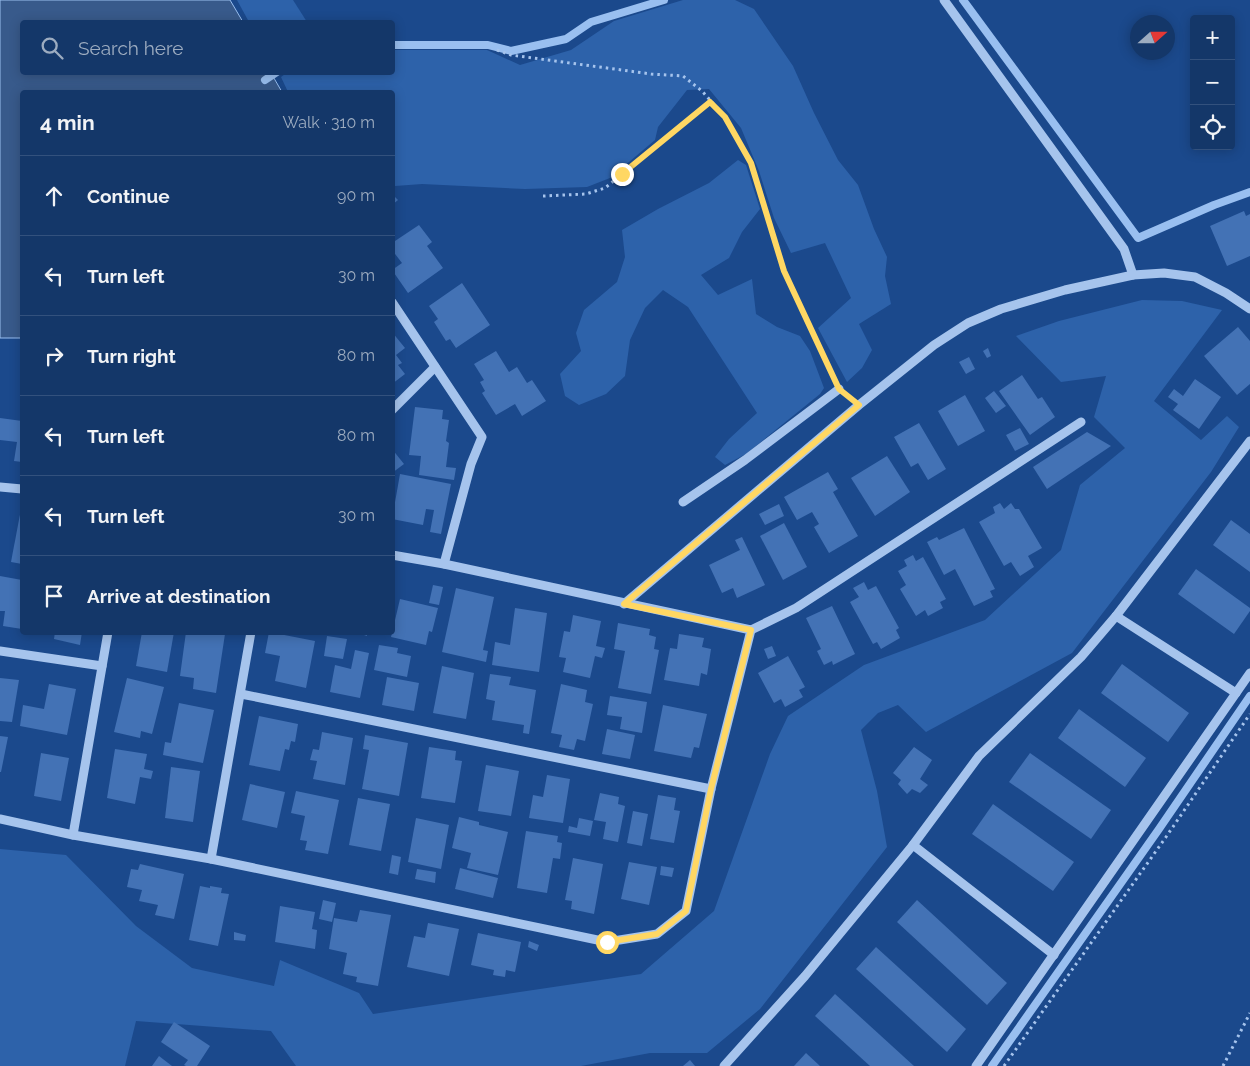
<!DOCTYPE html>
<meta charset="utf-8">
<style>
:root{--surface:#143769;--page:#1d3f6f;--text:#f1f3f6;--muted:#9dacc0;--line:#33517d}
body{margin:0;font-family:Raleway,sans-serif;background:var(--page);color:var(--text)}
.controls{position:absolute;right:15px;top:15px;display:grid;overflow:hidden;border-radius:5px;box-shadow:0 2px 12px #0003}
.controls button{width:45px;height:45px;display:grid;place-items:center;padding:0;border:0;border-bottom:1px solid var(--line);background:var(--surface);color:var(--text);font:25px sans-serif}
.compass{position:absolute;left:1130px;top:15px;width:45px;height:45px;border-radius:50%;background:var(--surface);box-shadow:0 2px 12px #0003;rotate:69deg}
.stop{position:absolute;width:15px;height:15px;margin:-11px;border:4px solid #ffd763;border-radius:50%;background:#fff}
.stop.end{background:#ffd763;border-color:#fff;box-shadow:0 1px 5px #0008}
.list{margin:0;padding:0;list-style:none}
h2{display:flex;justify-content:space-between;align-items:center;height:65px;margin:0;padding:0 20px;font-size:21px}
h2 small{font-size:16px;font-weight:400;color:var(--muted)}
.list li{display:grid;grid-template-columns:32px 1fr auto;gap:15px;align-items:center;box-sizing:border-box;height:80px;padding:0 20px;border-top:1px solid var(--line)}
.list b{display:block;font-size:19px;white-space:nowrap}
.list em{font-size:16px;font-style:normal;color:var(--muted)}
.icon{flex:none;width:28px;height:28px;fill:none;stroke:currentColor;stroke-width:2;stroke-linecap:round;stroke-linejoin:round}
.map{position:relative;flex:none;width:1250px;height:1066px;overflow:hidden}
.search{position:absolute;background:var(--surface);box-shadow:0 2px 12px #0003;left:20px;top:20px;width:375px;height:55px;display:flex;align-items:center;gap:12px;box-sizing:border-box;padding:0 18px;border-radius:5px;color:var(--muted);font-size:19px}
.panel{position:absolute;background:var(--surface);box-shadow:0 2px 12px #0003;left:20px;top:90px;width:375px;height:545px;border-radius:5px}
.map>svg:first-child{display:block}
</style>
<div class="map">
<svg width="1250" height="1066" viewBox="0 0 1250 1066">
<rect width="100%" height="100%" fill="#1b498c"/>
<g fill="#2d62aa">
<path d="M237 0H293L307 22H249Z"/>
<path d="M683 0H735L754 9 793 66 814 113 838 160 858 185 874 229 887 257 885 276 891 304 859 324 872 350 862 368 847 382 818 328 851 298 825 243 791 253 774 218 759 171 741 128 709 89 687 90 658 127 655 140 610 178 587 187 525 189 422 184 395 186 392 183V92H288L281 77 288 72H392L393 50H487L520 65 571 50 614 21Z"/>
<path d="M738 160 746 165 760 209 742 232 729 258 701 275 718 295 752 279 756 314 777 327 800 336 810 351 824 388 820 394 746 454 725 465 715 457 729 439 757 413 688 307 663 290 645 308 630 340 625 376 606 394 579 405 565 396 560 374 581 351 576 333 584 310 617 282 625 257 622 230 658 209 709 183Z"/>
<path d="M1142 300 1182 301 1222 310 1154 401 1201 440 1227 416 1239 427 1211 472 1072 653 926 732 898 705 878 713 861 730 877 791 887 847 760 1009 707 1053H650L581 1066H296L271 1031 136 1021 125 1066H0V849L66 855 136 926 192 968 274 986 280 960 359 993 373 1014 641 974 714 911 770 754 788 716 864 665 985 620 1061 550 1080 485 1125 448 1094 417 1106 376 1061 382 1016 336 1059 321Z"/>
</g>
<path fill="#385a8b" stroke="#99bff0" d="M0 0H230L243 22H22V72L271 73 282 92H22V338H0Z"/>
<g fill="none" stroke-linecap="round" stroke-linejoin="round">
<g stroke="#99bff0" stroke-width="8">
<path d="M963 0 1138 238 1214 205 1250 192"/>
<path d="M392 45H488L511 51 566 39 591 22 664 0"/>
<path d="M265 80 277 72"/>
<path d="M992 1066 1159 829 1250 696"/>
</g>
</g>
<g fill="#4372b5">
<path d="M392 194 398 200 392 205Z"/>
<path d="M1244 211 1246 216 1250 214V256L1227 266 1210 226Z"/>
<path d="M419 225 432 242 427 246 443 268 408 293 392 270 402 263 392 250V243Z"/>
<path d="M462 283 490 325 456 348 450 339 446 341 434 322 438 319 429 306Z"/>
<path d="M1238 327 1250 341V384L1237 395 1204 356Z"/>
<path d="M392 332 405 348 396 355 402 363 398 365 405 374 392 384Z"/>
<path d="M988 348 991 356 987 358 983 351Z"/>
<path d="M496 351 509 372 517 367 527 383 532 380 546 401 522 416 515 404 496 415 482 393 485 391 480 382 484 380 474 364Z"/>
<path d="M969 357 975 369 966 374 959 362Z"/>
<path d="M1022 375 1038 399 1042 397 1055 417 1030 435 999 391Z"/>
<path d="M1195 379 1221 397 1199 429 1173 410 1178 404 1168 397 1174 389 1183 396Z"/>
<path d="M994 391 1006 406 996 413 985 398Z"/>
<path d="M965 395 985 431 958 446 938 411Z"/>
<path d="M415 407 443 410 442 419 449 420 446 441 449 443 446 467 456 468 454 480 419 475 421 456 409 455Z"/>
<path d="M0 418 22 421V462L14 461 17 442 0 440Z"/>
<path d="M919 423 946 469 928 480 918 463 911 467 894 437Z"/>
<path d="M1020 428 1029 444 1015 451 1006 435Z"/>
<path d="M1087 432 1111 446 1047 489 1033 467Z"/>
<path d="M392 449 404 464 392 473Z"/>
<path d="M887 456 910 492 875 516 851 478Z"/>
<path d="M828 472 838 489 833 492 858 536 829 553 814 527 819 524 812 512 797 520 784 497Z"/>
<path d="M400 474 451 484 441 534 430 532 434 510 426 509 423 525 392 519Z"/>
<path d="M1000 503 1004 509 1011 503 1015 509H1019L1042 548 1028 556 1034 567 1020 576 1011 562 1004 566 979 522 995 513 993 507Z"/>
<path d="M22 504V564L11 562Z"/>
<path d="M779 504 784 516 765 525 759 514Z"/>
<path d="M1231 520 1250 534V572L1213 545Z"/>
<path d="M784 523 807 567 783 580 760 536Z"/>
<path d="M964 528 995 589 990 591 993 597 974 606 955 569 944 575 927 542 937 537 939 540Z"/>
<path d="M742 537 765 585 737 598 733 588 722 593 709 565 740 550 735 540Z"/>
<path d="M913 555 916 561 923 557 946 599 940 602 943 608 928 616 925 610 916 616 900 589 906 585 898 571 907 566 904 560Z"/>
<path d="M1196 569 1250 608V611L1234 634 1178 594Z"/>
<path d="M0 576 22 580V629L3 626 5 611H0Z"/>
<path d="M864 582 868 590 876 586 899 628 896 630 900 638 881 649 877 642 873 644 850 602 859 597 853 588Z"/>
<path d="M433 585 443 587 439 605 429 603Z"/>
<path d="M456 588 494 597 483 650 488 651 486 662 442 652Z"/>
<path d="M400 599 438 608 432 632 429 631 426 645 391 637Z"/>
<path d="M832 606 855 654 833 665 832 661 824 665 817 651 821 649 806 618Z"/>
<path d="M515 608 547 613 539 672 492 665 495 642 510 645Z"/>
<path d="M573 615 601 621 596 646 605 648 602 658 595 656 590 678 563 672 566 658 559 657 564 631 570 632Z"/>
<path d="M618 623 650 629 649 635 656 637 654 649 659 650 651 694 618 688 625 651 614 649Z"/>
<path d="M55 632H82L80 645 54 639Z"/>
<path d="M142 632H174L167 672 136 666Z"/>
<path d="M186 632 225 634 216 693 193 689 194 678 180 676Z"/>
<path d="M269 632 315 641 306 688 275 681 280 656 265 653Z"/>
<path d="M355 632H367V636Z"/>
<path d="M679 634 704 638 702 647 711 649 707 675 701 673 699 686 664 680 670 648 677 649Z"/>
<path d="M327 636 347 639 343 659 324 656Z"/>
<path d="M379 645 398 648 397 653 411 656 407 677 374 670Z"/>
<path d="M772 646 776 656 768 659 764 649Z"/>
<path d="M355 650 369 653 360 698 330 692 335 665 351 669Z"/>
<path d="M788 656 805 687 799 690 803 697 785 707 781 699 774 703 758 673Z"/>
<path d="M1122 664 1189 713 1168 742 1101 693Z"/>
<path d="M442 666 474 673 466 719 433 713Z"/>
<path d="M490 674 511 677 509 685 536 690 529 734 523 733 524 725 492 720 495 701 486 699Z"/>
<path d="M387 677 419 683 414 711 382 705Z"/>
<path d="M0 678 19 680 12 722 0 721Z"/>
<path d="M127 678 164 687 152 734 141 731 140 738 114 732Z"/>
<path d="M49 684 76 689 67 735 20 726 23 705 44 709Z"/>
<path d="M561 684 587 690 585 702 593 704 585 741 577 739 574 750 559 747 562 735 551 733Z"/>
<path d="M610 696 647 702 642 733 620 729 622 717 607 715Z"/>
<path d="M179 703 214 710 203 763 163 755 165 742 171 743Z"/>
<path d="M663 705 707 714 699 748 694 747 691 758 654 751Z"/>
<path d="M1079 709 1146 758 1125 787 1058 738Z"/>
<path d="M259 716 298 724 295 742 291 741 289 750 285 749 280 771 249 765Z"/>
<path d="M607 729 635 735 630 759 602 754Z"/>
<path d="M322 732 353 738 345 785 313 779 317 761 310 760 313 749 319 750Z"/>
<path d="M365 735 408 743 399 796 362 789 369 750 363 749Z"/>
<path d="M0 736 8 737 1 772H0Z"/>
<path d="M429 747 456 751 455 760 462 761 455 803 421 798Z"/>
<path d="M914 747 932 760 920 779 928 785 920 793 912 789 907 794 898 784 901 780 893 773Z"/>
<path d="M115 749 147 754 144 769 153 771 151 779 140 777 135 804 107 798Z"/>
<path d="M41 753 69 758 61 801 34 796Z"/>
<path d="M1030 753 1111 810 1091 839 1009 782Z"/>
<path d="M486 765 519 771 511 816 478 811Z"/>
<path d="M171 767 200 771 193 822 165 818Z"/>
<path d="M547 775 570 779 563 823 529 818 533 795 543 797Z"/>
<path d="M250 784 285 792 277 828 242 820Z"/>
<path d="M296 791 339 800 328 854 305 850 307 841 300 840 305 816 291 813Z"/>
<path d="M600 793 619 797 618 804 625 806 618 842 603 839 606 822 594 820Z"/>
<path d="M658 795 676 798 674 810 680 811 674 843 650 839Z"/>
<path d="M358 798 390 804 381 851 349 845Z"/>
<path d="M993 804 1074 862 1053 891 972 834Z"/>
<path d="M633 811 648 814 642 846 627 843Z"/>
<path d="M459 817 479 822V825L508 832 498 875 467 868 471 853 452 848Z"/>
<path d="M416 818 449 825 441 869 408 862Z"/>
<path d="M579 818 593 821 590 836 568 832 569 826 577 828Z"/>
<path d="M526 831 558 836 557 842 562 843 560 859 553 858 547 893 517 888Z"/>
<path d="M392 855 401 857 398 875 389 873Z"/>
<path d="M573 858 603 864 594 914 571 909 572 901 565 900Z"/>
<path d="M629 862 657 867 649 905 621 899Z"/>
<path d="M140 864 184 874 174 919 155 915 158 905 139 901 142 890 127 887 131 869 138 870Z"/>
<path d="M661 866 674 868 672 877 660 875Z"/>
<path d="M460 868 498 878 493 898 455 889Z"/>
<path d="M417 869 436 872 435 883 415 879Z"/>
<path d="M200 886 210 888V886L222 888 221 893 229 894 218 946 189 940Z"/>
<path d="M323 900 336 903 332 922 319 919Z"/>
<path d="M917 900 1007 983 987 1005 897 922Z"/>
<path d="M280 906 315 912 312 929 317 930 315 949 275 942Z"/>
<path d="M360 910 391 915 378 986 356 982 357 977 343 974 347 953 329 949 334 918 357 922Z"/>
<path d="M428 923 459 929 449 976 407 967 414 936 425 938Z"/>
<path d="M234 932 246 935 245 941 234 940Z"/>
<path d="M478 933 521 942 515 972 506 970 505 977 493 975 494 970 471 965Z"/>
<path d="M529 941 539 945 537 951 528 947Z"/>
<path d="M876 947 966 1029 947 1052 856 969Z"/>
<path d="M835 994 914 1066H870L815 1016Z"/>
<path d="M174 1022 210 1046 197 1066H186L184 1065 188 1060 161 1042Z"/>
<path d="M806 1053 820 1066H794Z"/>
<path d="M159 1056 172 1066H152Z"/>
<path d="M690 1060 695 1066H683Z"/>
</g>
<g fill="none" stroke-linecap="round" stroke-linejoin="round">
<g stroke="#a6c4ed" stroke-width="3" stroke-dasharray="2.5 4" stroke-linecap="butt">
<path d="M497 50 511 55 651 74 683 76 702 91 725 117 751 163 784 271 832 374"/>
<path d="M543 196 586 194 605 188 710 102"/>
<path d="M1004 1066 1166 837 1250 714"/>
<path d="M1223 1066 1250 1013"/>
</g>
<g stroke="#a6c4ed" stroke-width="9">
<path d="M944 0 1124 249 1133 275"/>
<path d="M392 302 482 437 471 464 444 564"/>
<path d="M392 410 435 367"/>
<path d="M0 487 22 489"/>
<path d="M683 502 745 460 839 389"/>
<path d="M624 604 859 405 934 345 968 323 1001 309 1065 290 1133 275 1164 273 1195 277 1226 293 1250 309"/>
<path d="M1116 616 1236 693"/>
<path d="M751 630 796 608 1081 422"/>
<path d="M0 651 102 666"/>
<path d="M241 694 711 789"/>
<path d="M0 819 73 835 211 859 607 942 657 934 686 911 711 789 751 630 444 564 392 555"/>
<path d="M73 835 108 632"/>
<path d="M913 845 1054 955"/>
<path d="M211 859 251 632"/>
<path d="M724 1066 805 976 913 845 979 756 1081 657 1116 616 1250 441"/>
<path d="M976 1066 1250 673"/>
</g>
</g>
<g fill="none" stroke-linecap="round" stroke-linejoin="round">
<path stroke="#ffd763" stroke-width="6" d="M607 942 657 934 686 911 711 789 751 630 624 604 859 405 839 389 784 271 751 163 725 117 710 102 622 174"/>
</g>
</svg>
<div class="controls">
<button>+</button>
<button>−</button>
<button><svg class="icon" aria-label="locate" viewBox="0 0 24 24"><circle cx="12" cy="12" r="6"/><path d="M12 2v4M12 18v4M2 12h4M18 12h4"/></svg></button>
</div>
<svg class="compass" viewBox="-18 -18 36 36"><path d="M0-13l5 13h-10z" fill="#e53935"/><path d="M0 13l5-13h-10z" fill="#9dacc0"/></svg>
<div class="stop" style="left:607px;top:942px"></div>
<div class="stop end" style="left:622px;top:174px"></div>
<div class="search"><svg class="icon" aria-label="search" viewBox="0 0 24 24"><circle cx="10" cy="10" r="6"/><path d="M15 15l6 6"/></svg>Search here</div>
<section class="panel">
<h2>4 min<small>Walk · 310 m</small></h2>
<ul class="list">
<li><svg class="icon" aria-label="ahead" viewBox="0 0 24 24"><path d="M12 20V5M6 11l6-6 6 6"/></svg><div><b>Continue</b></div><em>90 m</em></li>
<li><svg class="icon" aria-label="left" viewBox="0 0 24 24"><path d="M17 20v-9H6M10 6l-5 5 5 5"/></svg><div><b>Turn left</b></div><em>30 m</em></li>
<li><svg class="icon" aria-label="right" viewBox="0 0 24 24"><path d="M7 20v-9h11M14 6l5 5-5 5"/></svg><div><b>Turn right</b></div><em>80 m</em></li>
<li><svg class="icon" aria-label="left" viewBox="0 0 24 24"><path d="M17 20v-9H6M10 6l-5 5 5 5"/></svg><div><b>Turn left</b></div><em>80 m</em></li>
<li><svg class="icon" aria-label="left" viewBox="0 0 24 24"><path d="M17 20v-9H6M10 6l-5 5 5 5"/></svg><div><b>Turn left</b></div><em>30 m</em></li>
<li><svg class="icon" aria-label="arrive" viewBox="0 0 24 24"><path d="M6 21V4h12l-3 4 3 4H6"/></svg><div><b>Arrive at destination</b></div></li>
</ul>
</section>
</div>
